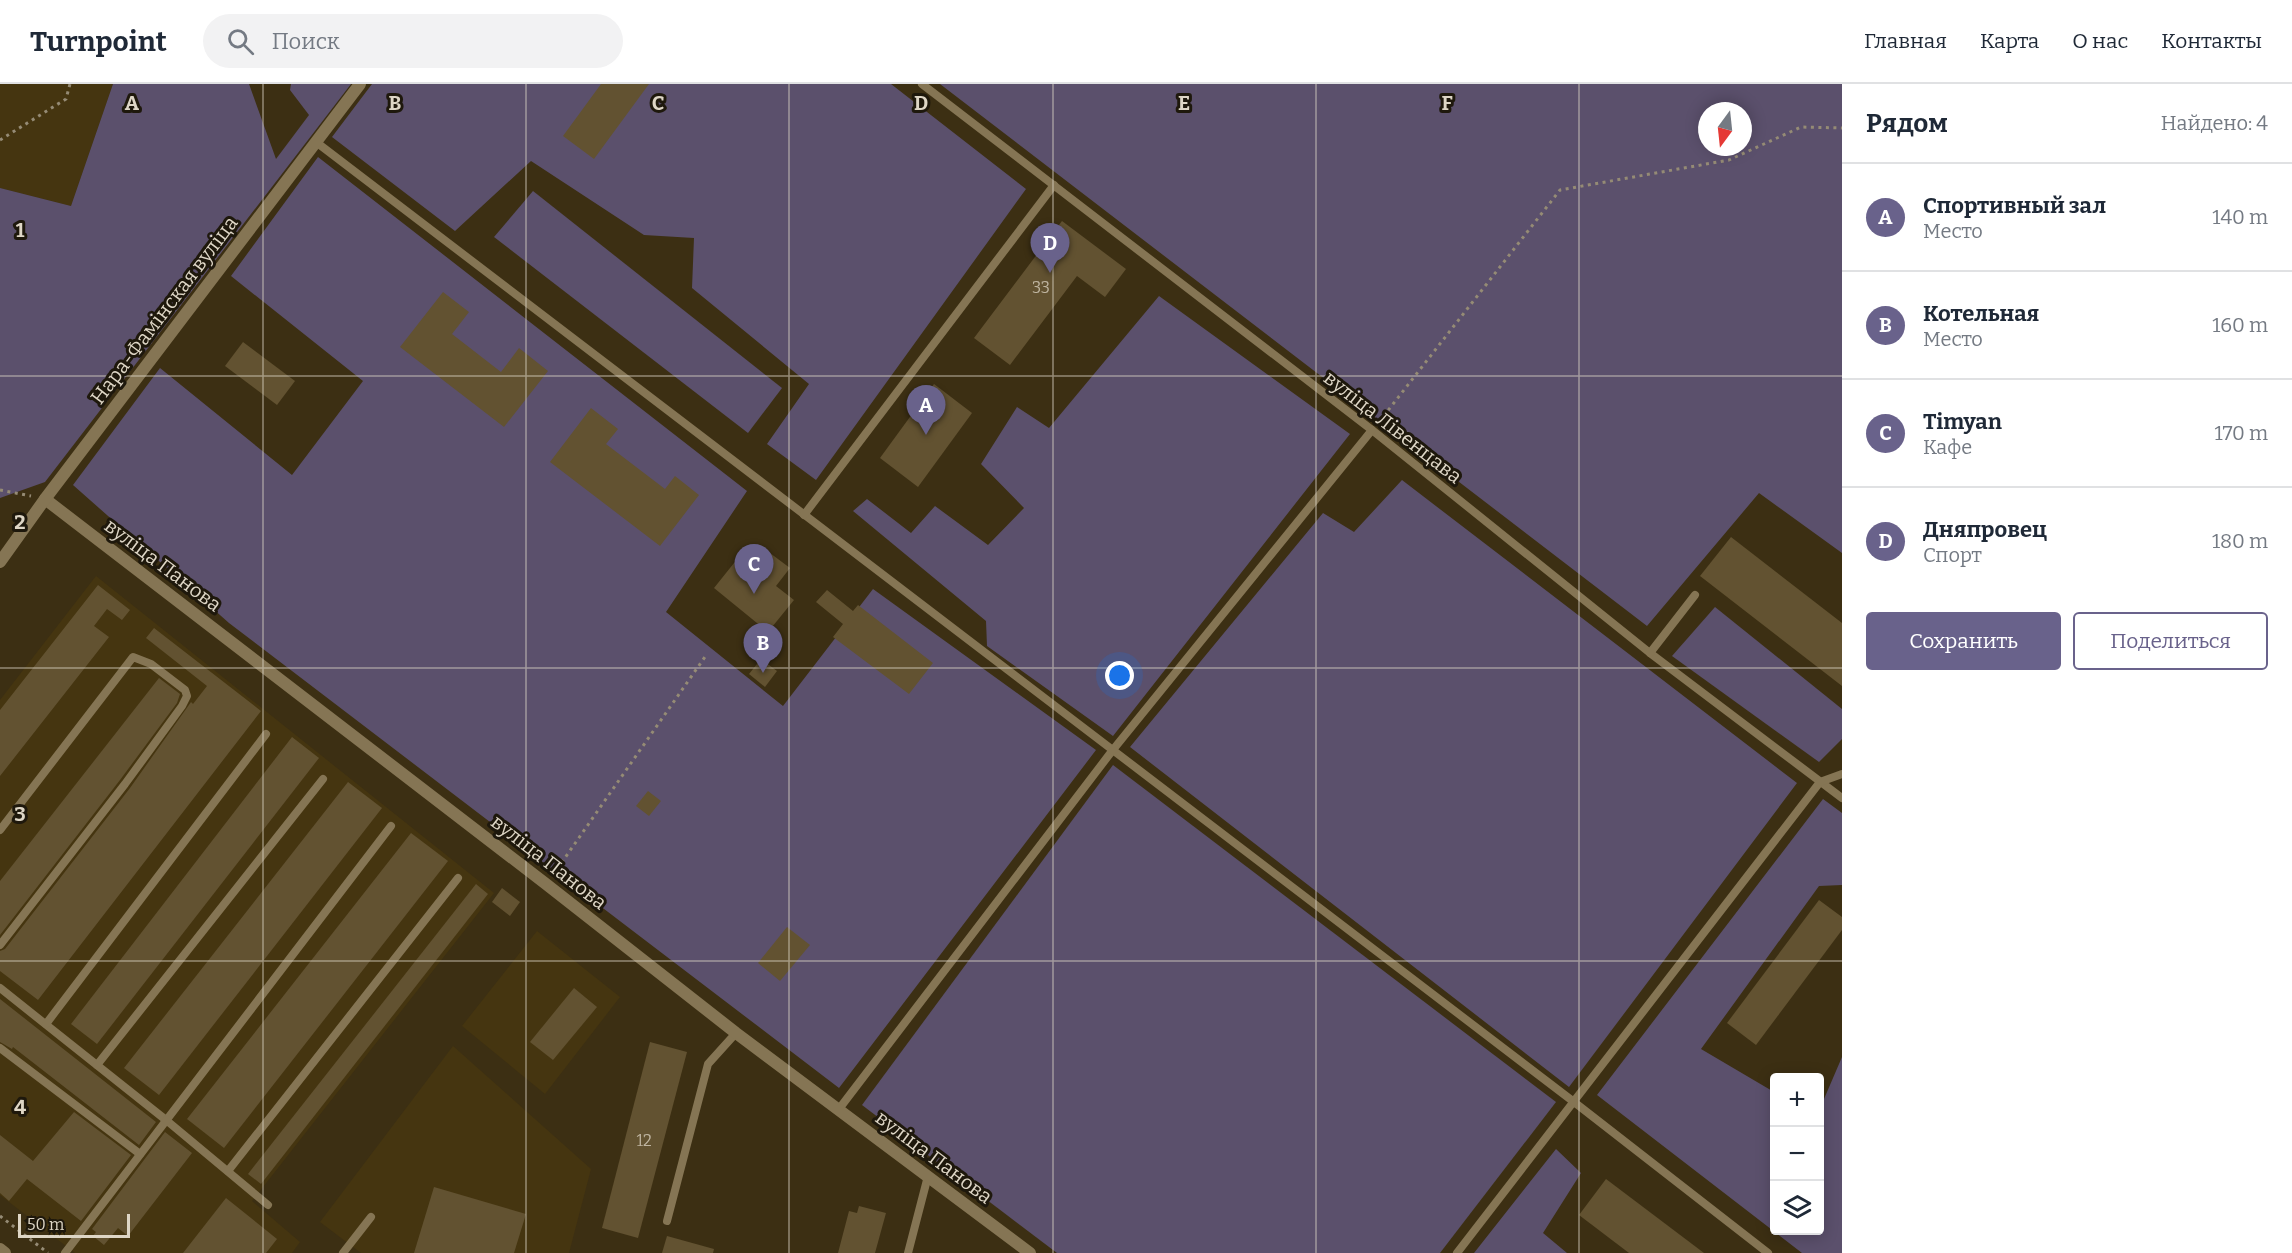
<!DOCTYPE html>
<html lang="ru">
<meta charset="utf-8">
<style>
:root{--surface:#fff;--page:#f2f2f3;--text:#1f2937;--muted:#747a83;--line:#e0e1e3;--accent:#69628b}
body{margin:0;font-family:Bitter,serif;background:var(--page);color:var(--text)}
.controls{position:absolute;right:18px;bottom:18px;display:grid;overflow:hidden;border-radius:6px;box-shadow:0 3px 15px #0003}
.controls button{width:54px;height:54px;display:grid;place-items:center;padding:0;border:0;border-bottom:2px solid var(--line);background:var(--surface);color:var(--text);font:30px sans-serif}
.compass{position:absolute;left:1698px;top:18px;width:54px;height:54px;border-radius:50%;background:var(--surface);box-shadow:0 3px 15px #0003;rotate:195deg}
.scale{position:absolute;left:18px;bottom:15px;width:112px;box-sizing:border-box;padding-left:6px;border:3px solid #ded6c6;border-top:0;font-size:16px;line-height:21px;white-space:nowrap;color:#ded6c6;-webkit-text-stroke:4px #1e180c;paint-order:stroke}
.you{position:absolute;left:1120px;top:592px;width:21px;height:21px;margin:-15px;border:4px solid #fff;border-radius:50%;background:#1a73e8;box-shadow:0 0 0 9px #1a73e833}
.badge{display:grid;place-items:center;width:39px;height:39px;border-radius:50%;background:var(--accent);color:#fff;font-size:20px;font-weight:700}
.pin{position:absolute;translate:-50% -50px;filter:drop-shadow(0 2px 3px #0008)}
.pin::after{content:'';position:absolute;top:32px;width:21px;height:18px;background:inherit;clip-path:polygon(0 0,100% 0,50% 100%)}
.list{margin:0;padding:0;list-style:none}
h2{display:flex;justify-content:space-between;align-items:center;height:78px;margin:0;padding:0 24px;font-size:26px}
h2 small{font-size:20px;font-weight:400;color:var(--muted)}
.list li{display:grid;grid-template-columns:39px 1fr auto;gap:18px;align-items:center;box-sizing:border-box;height:108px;padding:0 24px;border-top:2px solid var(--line)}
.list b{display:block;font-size:22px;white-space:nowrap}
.list p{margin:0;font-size:20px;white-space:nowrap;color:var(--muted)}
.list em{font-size:20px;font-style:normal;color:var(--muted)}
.actions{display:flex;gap:12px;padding:18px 24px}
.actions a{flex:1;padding:14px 0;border:2px solid var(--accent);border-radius:6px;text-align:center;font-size:21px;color:var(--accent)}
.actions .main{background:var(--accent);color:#fff}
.icon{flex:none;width:33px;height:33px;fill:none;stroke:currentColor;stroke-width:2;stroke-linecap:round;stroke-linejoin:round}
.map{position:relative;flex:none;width:1842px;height:1169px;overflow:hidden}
header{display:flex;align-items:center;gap:36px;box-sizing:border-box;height:84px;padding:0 30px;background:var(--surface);border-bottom:2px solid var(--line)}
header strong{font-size:28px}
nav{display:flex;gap:33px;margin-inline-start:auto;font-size:21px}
.search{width:420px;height:54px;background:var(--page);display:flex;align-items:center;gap:15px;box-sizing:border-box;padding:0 21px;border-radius:33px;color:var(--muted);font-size:22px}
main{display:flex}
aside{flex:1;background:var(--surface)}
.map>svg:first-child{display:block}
</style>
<header>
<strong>Turnpoint</strong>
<div class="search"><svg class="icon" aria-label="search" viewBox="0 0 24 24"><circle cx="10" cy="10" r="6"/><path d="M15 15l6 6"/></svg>Поиск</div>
<nav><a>Главная</a><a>Карта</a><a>О нас</a><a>Контакты</a></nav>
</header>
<main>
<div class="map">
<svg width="1842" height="1169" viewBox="0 0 1842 1169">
<rect width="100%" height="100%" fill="#3c2f13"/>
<g fill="#453510">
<path d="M0 0H113L71 122 0 104Z"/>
<path d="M96 492 494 809 252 1117 300 1158 292 1169H75L0 1111V616Z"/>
<path d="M537 847 620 913 545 1010 462 942Z"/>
<path d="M453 962 591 1085 569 1169H361L320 1138Z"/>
</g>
<g fill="#5b506c" fill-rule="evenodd">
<path d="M113 0H249L276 75 309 31 290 6 291 0H351L45 398 0 414V104L71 122Z"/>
<path d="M372 0H891L1026 105 816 396 767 360 809 300 692 204 694 154 644 151 531 77 455 147 332 53Z"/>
<path d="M940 0H1842V469L1759 409 1647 542ZM1707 27H1743V63H1707Z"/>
<path d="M318 73 747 407 666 528 783 622 873 505 1096 666 839 1004 229 539 73 401 160 284 292 391 363 297 231 192Z"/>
<path d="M533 107 782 304 748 349 494 153Z"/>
<path d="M1159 212 1350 350 1113 652 987 562 986 537 853 427 867 415 911 449 935 422 988 461 1024 424 981 380 1017 323 1049 344Z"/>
<path d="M1402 396 1797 699 1569 1003 1130 663 1323 429 1354 448Z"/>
<path d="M1715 523 1842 625V655L1819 678 1672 572Z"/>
<path d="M1113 681 1556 1018 1440 1169H1057L862 1021Z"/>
<path d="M1823 715 1842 729V801L1819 802 1701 965 1774 1008V1146H1820V1015H1824L1842 973V1169H1802L1597 1011Z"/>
<path d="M1556 1065 1581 1089 1543 1149 1567 1169H1474Z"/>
</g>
<g fill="#625231">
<path d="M601 0H649L594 75 563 52Z"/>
<path d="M1062 137 1126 185 1105 213 1077 192 1010 281 974 254Z"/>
<path d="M443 208 469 228 452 250 501 288 519 264 548 287 504 343 400 263Z"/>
<path d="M243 258 295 297 277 321 225 282Z"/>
<path d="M934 300 972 329 918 403 880 374Z"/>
<path d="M591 324 618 345 606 360 665 405 675 392 699 411 660 462 550 378Z"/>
<path d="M1731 453 1842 539V602L1700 492Z"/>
<path d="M770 469 790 484 776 502 794 516 768 548 714 504 738 474 754 487Z"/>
<path d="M98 501 130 526 122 536 107 525 94 542 109 553 0 692V626Z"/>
<path d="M827 506 853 527 858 521 933 579 909 610 833 553 843 540 816 518Z"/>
<path d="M154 544 261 627 38 916 0 887V867L5 865 130 704 191 618 193 620 207 602 146 554Z"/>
<path d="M761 575 777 587 765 603 749 590Z"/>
<path d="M159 594 180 610 177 619 120 696 0 851V797Z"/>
<path d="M292 653 319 674 97 960 71 940Z"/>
<path d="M348 698 382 724 159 1011 124 984Z"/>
<path d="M648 707 661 717 649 732 636 722Z"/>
<path d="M411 749 448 777 224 1064 187 1035Z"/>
<path d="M476 800 488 810 261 1100 248 1090Z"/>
<path d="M502 804 520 818 510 832 492 818Z"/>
<path d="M1819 816 1842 833V846L1756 961 1727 939Z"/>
<path d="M787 843 810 861 780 897 758 879Z"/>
<path d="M574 904 597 923 553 976 530 958Z"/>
<path d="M0 915 156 1038 139 1061 13 963 12 965 0 958Z"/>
<path d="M650 958 687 968 638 1154 602 1144Z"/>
<path d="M74 1028 131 1071 81 1137 27 1095 9 1117 0 1109V1051L33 1077Z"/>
<path d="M165 1048 192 1069 128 1152 118 1144 104 1161 93 1152 96 1148 92 1145Z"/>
<path d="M1606 1095 1704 1169H1629L1579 1131Z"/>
<path d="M434 1103 526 1130 514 1169H414Z"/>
<path d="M226 1114 277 1155 266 1169H183Z"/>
<path d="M859 1122 886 1129 875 1169H838L849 1127 857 1129Z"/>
<path d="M667 1152 714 1165 713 1169H662Z"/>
</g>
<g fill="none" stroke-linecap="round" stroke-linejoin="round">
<g stroke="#958b75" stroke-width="3" stroke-dasharray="3 4.5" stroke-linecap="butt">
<path d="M0 56 66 15 70 0"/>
<path d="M1379 338 1560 106 1729 76 1801 43 1842 44"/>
<path d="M0 406 31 412"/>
<path d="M553 791 707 570"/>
<path d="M0 1132 48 1169"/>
</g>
<g stroke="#857554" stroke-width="8">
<path d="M922 0 1372 346 1650 569 1842 714"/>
<path d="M316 58 1574 1018 1768 1169"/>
<path d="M804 431 1054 101"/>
<path d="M1650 569 1695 511"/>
<path d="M0 746 133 573 151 580 185 606 187 612 182 622 125 700 0 861"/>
<path d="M0 904 166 1036 268 1121"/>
<path d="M46 940 266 650"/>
<path d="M0 964 140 1070"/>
<path d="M97 981 323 695"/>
<path d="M839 1025 1112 667 1372 346"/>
<path d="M228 1087 458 794"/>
<path d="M667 1137 708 980 736 949"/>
<path d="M65 1169 391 742"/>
<path d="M343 1169 371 1133"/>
<path d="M908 1169 928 1092"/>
<path d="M1457 1169 1820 698 1842 690"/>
</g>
<g stroke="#857554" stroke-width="12">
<path d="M45 415 546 800 736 949 1030 1169"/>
<path d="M0 478 45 415 360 0"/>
<path d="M0 1165 5 1169"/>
</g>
</g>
<path fill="none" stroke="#ded6c6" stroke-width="1.5" stroke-opacity="0.55" d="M263 0V1169M526 0V1169M789 0V1169M1053 0V1169M1316 0V1169M1579 0V1169M0 292H1842M0 584H1842M0 877H1842"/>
<g text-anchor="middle" stroke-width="6" stroke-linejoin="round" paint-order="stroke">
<g font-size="16" fill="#bfb5a1">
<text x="1041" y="209">33</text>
<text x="644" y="1062">12</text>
</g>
<g font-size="20" fill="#ded6c6" stroke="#1e180c">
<text transform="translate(164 226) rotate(-53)" y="7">Нара-Фамінская вуліца</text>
<text transform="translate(1393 343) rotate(38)" y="7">вуліца Лівенцава</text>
<text transform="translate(163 481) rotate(37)" y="7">вуліца Панова</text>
<text transform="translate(549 778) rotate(38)" y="7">вуліца Панова</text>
<text transform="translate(934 1073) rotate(37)" y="7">вуліца Панова</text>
</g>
</g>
<g font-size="20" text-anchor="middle" font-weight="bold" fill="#ded6c6" stroke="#1e180c" stroke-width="6" stroke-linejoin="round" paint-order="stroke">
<text x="132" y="26">A</text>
<text x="395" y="26">B</text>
<text x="658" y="26">C</text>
<text x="921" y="26">D</text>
<text x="1184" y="26">E</text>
<text x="1447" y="26">F</text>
<text x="20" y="153">1</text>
<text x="20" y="445">2</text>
<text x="20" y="737">3</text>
<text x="20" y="1030">4</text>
</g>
</svg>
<div class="controls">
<button>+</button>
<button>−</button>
<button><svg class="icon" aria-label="layers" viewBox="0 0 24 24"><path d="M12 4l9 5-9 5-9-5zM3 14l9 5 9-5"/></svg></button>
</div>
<svg class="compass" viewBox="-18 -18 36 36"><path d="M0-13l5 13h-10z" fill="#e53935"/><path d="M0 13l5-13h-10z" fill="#747a83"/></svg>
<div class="scale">50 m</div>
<div class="you"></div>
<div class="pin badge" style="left:926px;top:351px">A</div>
<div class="pin badge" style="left:763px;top:589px">B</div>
<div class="pin badge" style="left:754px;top:510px">C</div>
<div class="pin badge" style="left:1050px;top:189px">D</div>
</div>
<aside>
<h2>Рядом<small>Найдено: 4</small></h2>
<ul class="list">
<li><span class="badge">A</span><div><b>Спортивный зал</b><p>Место</p></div><em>140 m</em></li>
<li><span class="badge">B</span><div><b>Котельная</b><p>Место</p></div><em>160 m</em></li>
<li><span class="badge">C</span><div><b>Timyan</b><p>Кафе</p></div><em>170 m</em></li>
<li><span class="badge">D</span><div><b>Дняпровец</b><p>Спорт</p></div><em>180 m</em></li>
</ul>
<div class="actions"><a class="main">Сохранить</a><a>Поделиться</a></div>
</aside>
</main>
